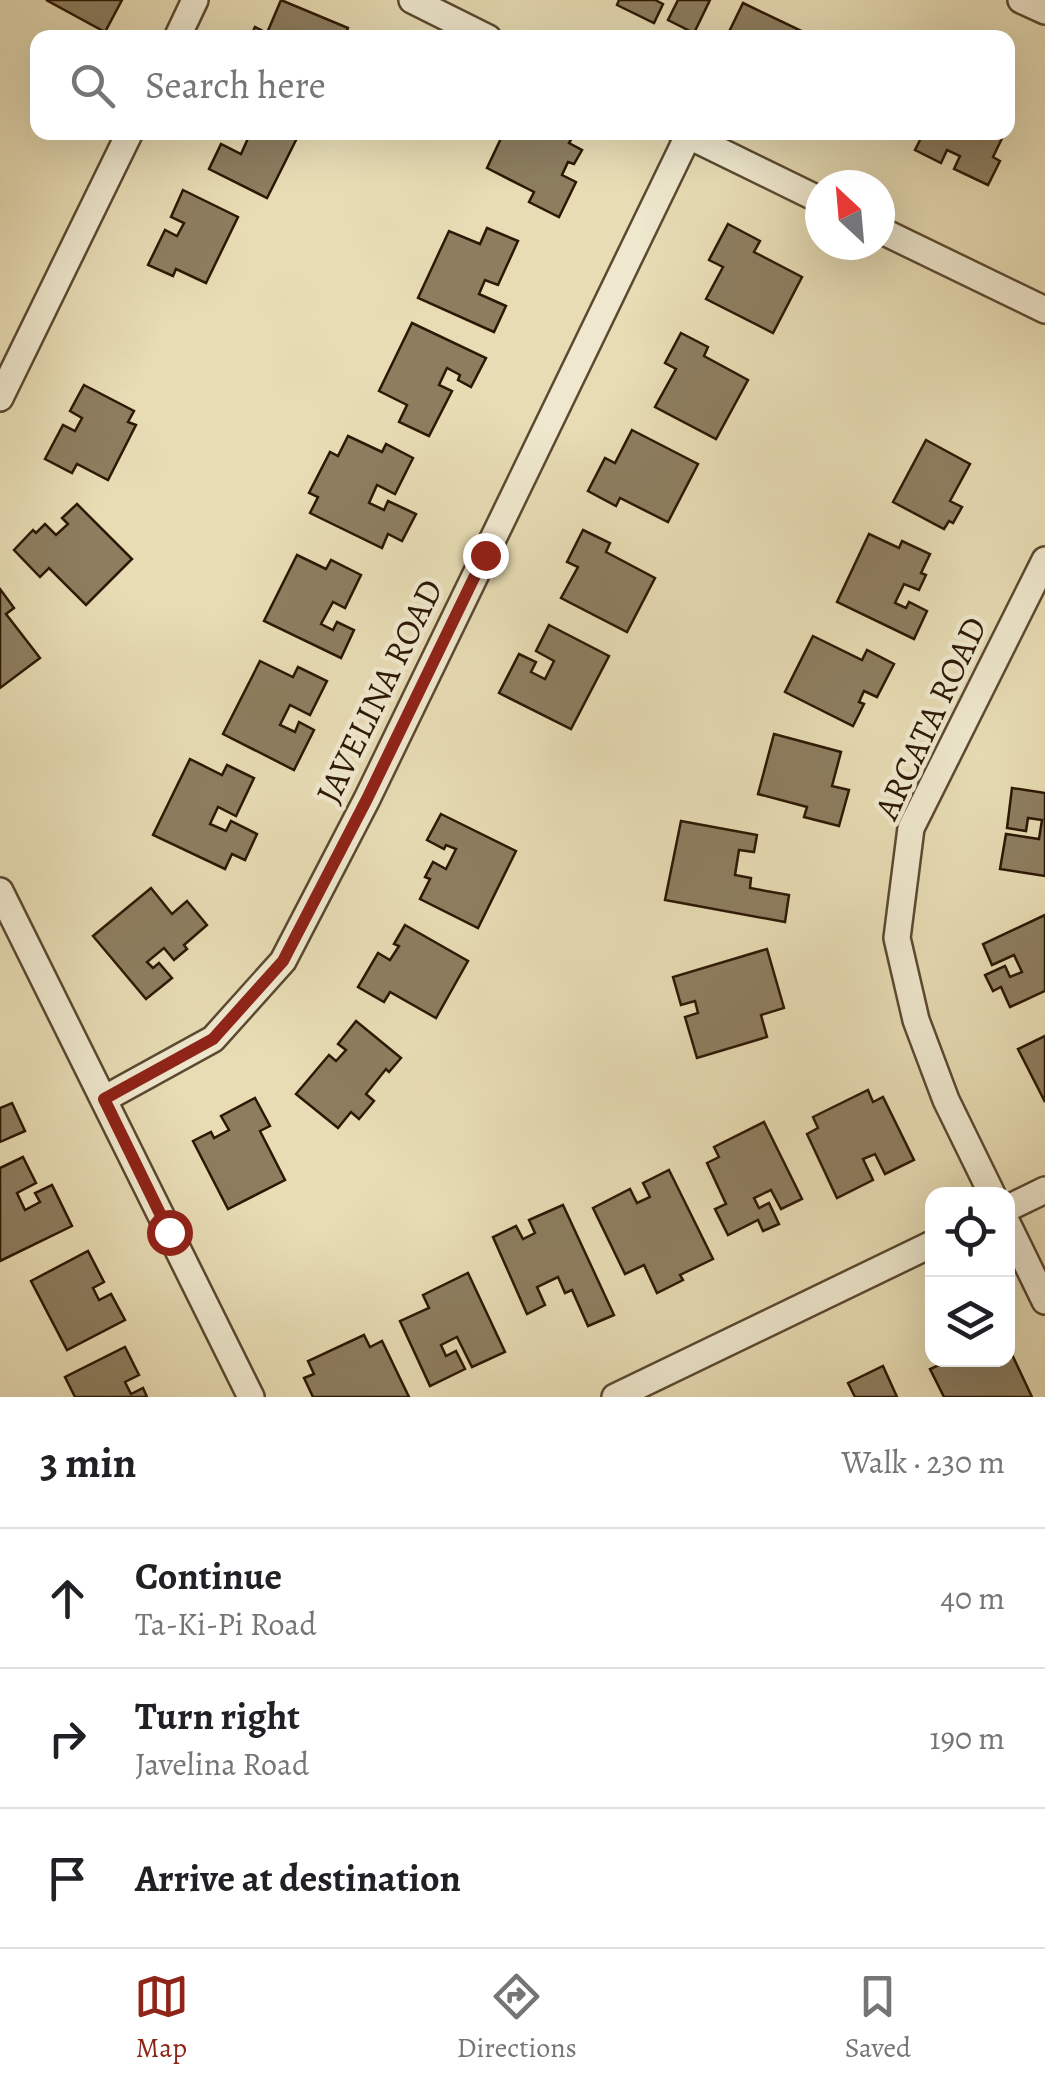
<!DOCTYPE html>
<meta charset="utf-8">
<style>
:root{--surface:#fff;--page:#f6f6f6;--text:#202124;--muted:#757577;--line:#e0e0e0;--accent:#8f2418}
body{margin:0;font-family:Alegreya,serif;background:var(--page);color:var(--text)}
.controls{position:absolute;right:30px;bottom:30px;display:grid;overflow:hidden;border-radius:20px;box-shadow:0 10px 40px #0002}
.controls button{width:90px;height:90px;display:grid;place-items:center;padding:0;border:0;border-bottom:2px solid var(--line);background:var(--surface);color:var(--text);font:50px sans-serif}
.compass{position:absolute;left:805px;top:170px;width:90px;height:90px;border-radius:50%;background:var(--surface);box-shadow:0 10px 40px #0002;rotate:334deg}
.stop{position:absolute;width:30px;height:30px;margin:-22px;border:8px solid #8f2418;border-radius:50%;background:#fff}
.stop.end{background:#8f2418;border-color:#fff;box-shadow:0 2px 10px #0008}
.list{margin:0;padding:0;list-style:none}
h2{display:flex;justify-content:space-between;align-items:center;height:130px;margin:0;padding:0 40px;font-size:42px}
h2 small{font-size:32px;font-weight:400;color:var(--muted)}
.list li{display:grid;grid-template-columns:65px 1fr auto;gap:30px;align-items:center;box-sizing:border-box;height:140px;padding:0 40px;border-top:2px solid var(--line)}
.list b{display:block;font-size:38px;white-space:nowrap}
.list p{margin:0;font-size:32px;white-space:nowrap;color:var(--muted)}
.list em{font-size:32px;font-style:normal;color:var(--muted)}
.icon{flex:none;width:55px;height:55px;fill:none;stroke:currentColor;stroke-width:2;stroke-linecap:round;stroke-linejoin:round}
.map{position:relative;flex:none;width:1045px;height:1397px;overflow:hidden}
.search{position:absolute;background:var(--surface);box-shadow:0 10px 40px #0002;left:30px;right:30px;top:30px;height:110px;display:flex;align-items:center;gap:25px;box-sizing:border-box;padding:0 35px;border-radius:20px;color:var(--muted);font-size:38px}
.sheet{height:550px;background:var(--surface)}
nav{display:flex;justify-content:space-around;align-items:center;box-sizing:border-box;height:140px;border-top:2px solid var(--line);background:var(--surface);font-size:28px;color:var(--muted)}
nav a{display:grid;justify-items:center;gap:5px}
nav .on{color:var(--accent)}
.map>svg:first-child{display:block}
</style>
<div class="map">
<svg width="1045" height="1397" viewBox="0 0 1045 1397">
<rect width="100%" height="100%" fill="#e7dcb4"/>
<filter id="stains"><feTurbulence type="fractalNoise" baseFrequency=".002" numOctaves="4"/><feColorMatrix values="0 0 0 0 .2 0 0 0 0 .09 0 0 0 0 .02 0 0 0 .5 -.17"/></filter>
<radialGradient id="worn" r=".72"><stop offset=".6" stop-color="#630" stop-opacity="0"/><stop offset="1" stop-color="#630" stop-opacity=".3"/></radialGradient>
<g fill="#8d7e60" stroke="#2c1804" stroke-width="2.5">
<path d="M46 0H122L105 32Z"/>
<path d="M281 0 348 28 344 38H250L255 27 267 33Z"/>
<path d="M619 0H655L663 4 654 23 617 5Z"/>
<path d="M678 0H710L694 33 668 20Z"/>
<path d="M743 3 808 34 806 38H726Z"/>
<path d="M243 132H300L267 198 209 169 221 144 241 154 249 136Z"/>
<path d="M504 132H561L572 138 569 143 582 150 574 164 568 162 562 175 576 182 559 217 529 202 534 192 487 168Z"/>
<path d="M924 132H1005L993 157 1000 161 988 185 954 169 960 156 947 150 941 163 915 150Z"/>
<path d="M183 190 238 217 206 283 176 269 173 276 148 265 165 230 177 236 184 223 171 217Z"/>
<path d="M728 224 760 241 754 252 802 277 773 333 706 299 723 267 709 260Z"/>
<path d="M487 228 518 241 498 285 485 280 479 294 506 306 494 332 418 298 449 231 480 244Z"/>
<path d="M412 323 486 358 471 387 458 380 460 375 447 368 439 385 452 391 429 436 399 422 407 405 379 391Z"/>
<path d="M681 333 708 347 704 356 748 380 716 439 655 407 676 369 665 363Z"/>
<path d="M84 385 134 411 128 422 136 425 108 480 77 464 72 473 45 459 63 425 75 431 82 418 70 411Z"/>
<path d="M632 430 698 464 668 522 620 498 616 506 588 491 605 458 615 463Z"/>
<path d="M348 436 382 452 386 444 413 458 395 494 377 485 369 503 384 510 388 501 416 514 402 541 388 534 382 548 310 513 318 497 309 493 330 452 338 456Z"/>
<path d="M926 440 970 464 950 501 962 507 953 523 949 521 944 529 893 502Z"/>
<path d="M77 504 132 559 86 605 49 568 40 577 14 550 33 530 36 533 45 524 56 535 68 524 62 518Z"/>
<path d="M583 530 610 543 606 552 655 578 627 632 561 598 578 567 567 562Z"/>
<path d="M869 534 899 548 902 541 930 554 921 573 926 575 919 590 904 584 895 603 906 608 909 602 927 611 914 639 837 602Z"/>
<path d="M297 555 326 569 331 560 361 575 345 608 333 602 321 624 333 630 337 622 354 630 341 658 264 621Z"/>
<path d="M0 589 14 608 6 614 40 658 0 688Z"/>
<path d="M549 625 609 656 571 729 499 693 519 654 536 662 531 672 545 679 554 661 536 651Z"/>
<path d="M813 636 862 660 867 650 894 664 877 697 864 691 859 702 864 704 853 726 785 692Z"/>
<path d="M260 661 293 677 298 667 327 681 310 715 290 705 280 725 295 732 299 722 314 730 294 770 223 734Z"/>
<path d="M774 734 841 752 832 786 849 790 839 826 804 817 807 807 758 794Z"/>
<path d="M190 759 222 775 227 765 254 778 236 816 218 807 210 824 226 831 231 821 257 834 245 860 232 854 225 869 153 835Z"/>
<path d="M1012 788 1045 793V876L1000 869 1006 834 1039 839 1042 820 1028 818 1026 831 1007 828Z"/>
<path d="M441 814 516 851 478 928 420 899 430 879 425 877 433 862 446 869 456 849 446 845 444 849 427 840Z"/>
<path d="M681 821 757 835 754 852 739 850 735 875 751 878 750 888 789 895 785 922 665 900Z"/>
<path d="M151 888 172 914 187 901 207 925 184 945 187 949 174 960 164 948 147 962 153 968 159 963 172 978 146 999 93 936Z"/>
<path d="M1045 915V991L1010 1007 1001 987 993 991 985 975 1005 966 1010 977 1022 972 1014 955 992 965 983 944Z"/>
<path d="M405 925 468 961 436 1018 390 992 384 1002 358 987 378 953 390 960 399 946 394 944Z"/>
<path d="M767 949 784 1008 761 1015 767 1037 697 1058 685 1017 698 1013 695 1001 681 1005 673 977Z"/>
<path d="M356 1021 401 1058 389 1072 386 1069 366 1094 374 1101 359 1119 351 1112 338 1128 296 1094 329 1055 336 1061 346 1050 338 1044Z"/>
<path d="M1045 1036V1102L1018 1049Z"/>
<path d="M868 1090 873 1102 883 1097 914 1160 885 1174 875 1154 863 1159 873 1180 837 1198 807 1134 818 1128 813 1117Z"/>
<path d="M255 1098 270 1126 260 1131 285 1180 228 1209 193 1141 211 1132 214 1138 229 1130 221 1116Z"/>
<path d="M12 1103 25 1131 0 1142V1108Z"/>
<path d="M764 1122 802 1199 781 1209 771 1190 754 1198 759 1208 769 1203 779 1224 763 1231 758 1220 728 1235 715 1209 726 1204 707 1163 719 1157 714 1147Z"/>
<path d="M23 1157 36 1183 17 1193 25 1210 40 1202 35 1193 52 1185 72 1226 0 1261V1168Z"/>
<path d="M669 1170 713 1259 680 1275 683 1280 657 1293 644 1265 625 1274 593 1208 630 1189 637 1203 650 1197 643 1183Z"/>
<path d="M563 1205 614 1315 588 1326 572 1290 565 1293 558 1277 537 1287 545 1305 527 1314 493 1237 516 1226 523 1239 535 1233 529 1220Z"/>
<path d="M88 1251 104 1282 93 1288 99 1300 111 1294 125 1320 67 1350 31 1281Z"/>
<path d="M468 1273 505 1352 472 1367 457 1337 441 1345 446 1356 456 1351 465 1369 430 1386 400 1321 429 1308 423 1295Z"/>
<path d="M364 1335 370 1347 382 1341 409 1397H313L304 1378 314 1374 308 1361Z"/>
<path d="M1008 1346 1032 1397H944L930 1369 950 1360H1008Z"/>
<path d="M125 1347 139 1375 125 1382 131 1394 143 1388 147 1397H75L65 1377Z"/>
<path d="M883 1366 897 1397H855L848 1383Z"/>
</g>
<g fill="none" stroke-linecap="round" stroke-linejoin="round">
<defs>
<g id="minor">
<path d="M412 0 488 38"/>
<path d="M1021 0 1045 11"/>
<path d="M177 38 195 0"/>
<path d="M681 132 820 200"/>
<path d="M880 230 1045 310"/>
<path d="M0 398 130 132"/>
<path d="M0 891 251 1397"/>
<path d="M104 1099 213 1039 283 961 367 799 688 136"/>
<path d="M992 1194 946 1100 916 1020 897 938 911 828 1045 560"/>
<path d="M1008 1208 1045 1190"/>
<path d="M1008 1225 1045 1301"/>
<path d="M615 1397 932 1244"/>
</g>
</defs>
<use href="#minor" stroke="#5b4930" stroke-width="30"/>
<use href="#minor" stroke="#efe8ce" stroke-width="25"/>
</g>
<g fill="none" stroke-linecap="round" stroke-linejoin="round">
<path stroke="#8f2418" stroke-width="12" d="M169 1232 104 1099 213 1039 283 961 367 799 485 555"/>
</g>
<g text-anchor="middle" stroke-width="9" stroke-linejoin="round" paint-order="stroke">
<g font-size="35" fill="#2c1804" stroke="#efe8ce">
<text transform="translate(379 691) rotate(-64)" y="12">JAVELINA ROAD</text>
<text transform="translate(930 718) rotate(-65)" y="12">ARCATA ROAD</text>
</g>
</g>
<rect width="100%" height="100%" filter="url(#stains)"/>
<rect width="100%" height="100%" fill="url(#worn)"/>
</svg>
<div class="controls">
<button><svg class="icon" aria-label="locate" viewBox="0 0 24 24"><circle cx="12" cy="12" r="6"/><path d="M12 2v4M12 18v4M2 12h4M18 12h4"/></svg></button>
<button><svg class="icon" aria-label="layers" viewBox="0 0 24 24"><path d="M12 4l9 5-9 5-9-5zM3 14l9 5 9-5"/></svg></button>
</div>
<svg class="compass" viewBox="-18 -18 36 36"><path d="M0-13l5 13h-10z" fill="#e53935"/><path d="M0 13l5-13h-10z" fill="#757577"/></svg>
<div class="stop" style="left:169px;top:1232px"></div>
<div class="stop end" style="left:485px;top:555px"></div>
<div class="search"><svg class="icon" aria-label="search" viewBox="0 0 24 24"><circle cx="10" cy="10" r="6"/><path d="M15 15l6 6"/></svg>Search here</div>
</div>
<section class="sheet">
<h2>3 min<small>Walk · 230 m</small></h2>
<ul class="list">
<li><svg class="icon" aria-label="ahead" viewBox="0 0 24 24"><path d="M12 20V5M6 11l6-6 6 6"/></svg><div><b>Continue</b><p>Ta-Ki-Pi Road</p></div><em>40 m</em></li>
<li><svg class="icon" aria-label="right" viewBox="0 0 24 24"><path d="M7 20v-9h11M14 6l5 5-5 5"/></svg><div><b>Turn right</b><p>Javelina Road</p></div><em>190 m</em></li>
<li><svg class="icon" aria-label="arrive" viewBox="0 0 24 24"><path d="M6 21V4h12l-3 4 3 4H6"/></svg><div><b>Arrive at destination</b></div></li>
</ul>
</section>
<nav>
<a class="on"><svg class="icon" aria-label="map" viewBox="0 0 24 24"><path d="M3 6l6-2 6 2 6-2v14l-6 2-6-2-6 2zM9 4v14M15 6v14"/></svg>Map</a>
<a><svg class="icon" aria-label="directions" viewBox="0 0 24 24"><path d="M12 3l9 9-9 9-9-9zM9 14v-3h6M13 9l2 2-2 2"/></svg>Directions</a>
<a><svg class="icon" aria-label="saved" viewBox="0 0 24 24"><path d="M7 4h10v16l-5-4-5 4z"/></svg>Saved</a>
</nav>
